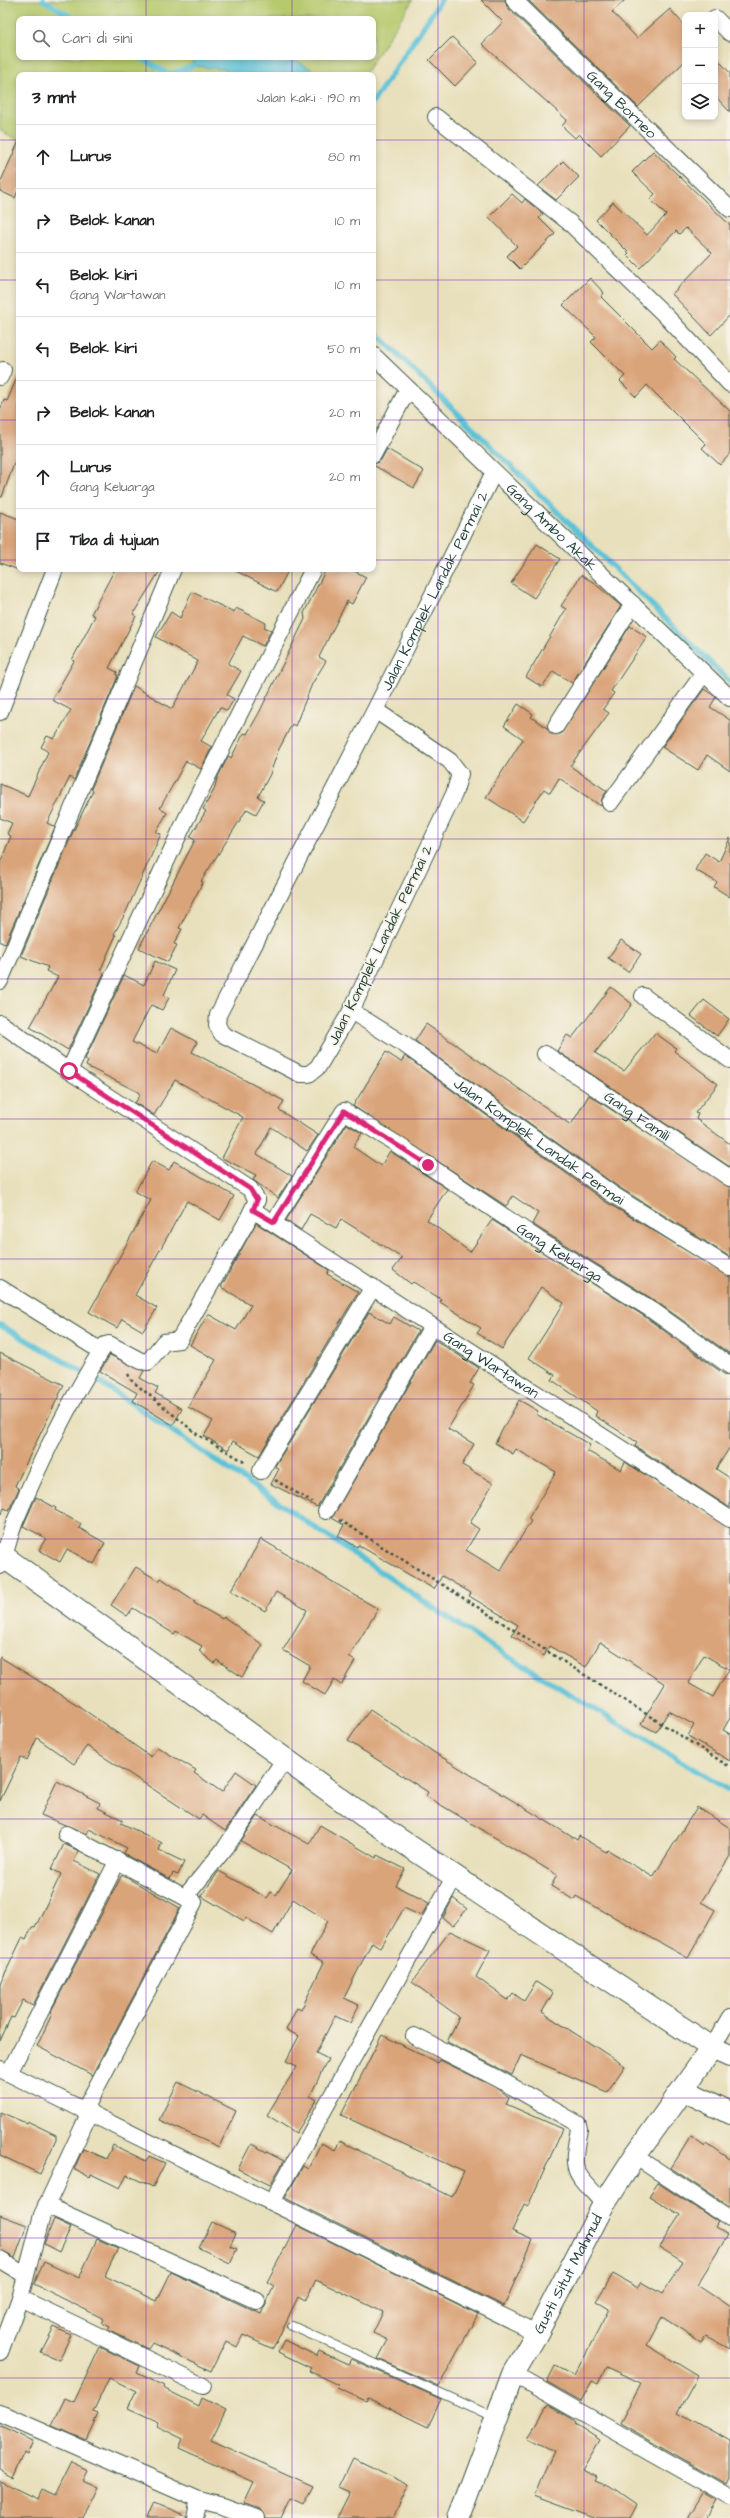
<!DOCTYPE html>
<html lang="id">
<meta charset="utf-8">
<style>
:root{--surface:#fff;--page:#f6f6f6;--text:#202124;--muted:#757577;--line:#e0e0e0}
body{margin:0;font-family:"Architects Daughter",sans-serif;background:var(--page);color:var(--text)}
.controls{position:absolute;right:12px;top:12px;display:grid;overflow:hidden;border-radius:8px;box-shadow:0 2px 6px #0003}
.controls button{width:36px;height:36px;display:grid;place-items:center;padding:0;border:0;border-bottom:1px solid var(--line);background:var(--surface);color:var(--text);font:20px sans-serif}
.stop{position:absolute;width:12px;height:12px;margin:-9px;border:3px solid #db2777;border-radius:50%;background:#fff}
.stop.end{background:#db2777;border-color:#fff;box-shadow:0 1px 4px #0008}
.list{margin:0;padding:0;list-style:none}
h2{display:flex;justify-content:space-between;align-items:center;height:52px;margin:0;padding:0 16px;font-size:17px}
h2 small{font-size:13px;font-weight:400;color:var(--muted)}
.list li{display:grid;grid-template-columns:26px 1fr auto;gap:12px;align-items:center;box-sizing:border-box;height:64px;padding:0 16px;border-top:1px solid var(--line)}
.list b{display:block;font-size:15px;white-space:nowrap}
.list p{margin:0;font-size:13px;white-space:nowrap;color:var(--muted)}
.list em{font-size:13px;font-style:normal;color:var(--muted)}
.icon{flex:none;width:22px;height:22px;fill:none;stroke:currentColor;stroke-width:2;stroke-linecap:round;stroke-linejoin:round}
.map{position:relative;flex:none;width:730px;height:2518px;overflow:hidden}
.search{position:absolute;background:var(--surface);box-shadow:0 2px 6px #0003;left:16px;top:16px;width:360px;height:44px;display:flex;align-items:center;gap:10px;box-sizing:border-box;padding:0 14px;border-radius:8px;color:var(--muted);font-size:15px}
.panel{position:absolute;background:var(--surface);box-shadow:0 2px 6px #0003;left:16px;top:72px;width:360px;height:500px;border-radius:8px}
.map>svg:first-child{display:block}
</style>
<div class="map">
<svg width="730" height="2518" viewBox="0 0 730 2518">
<rect width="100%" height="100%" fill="#f7f3e8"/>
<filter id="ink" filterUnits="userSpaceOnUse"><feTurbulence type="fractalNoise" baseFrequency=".025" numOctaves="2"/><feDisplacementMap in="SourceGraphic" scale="8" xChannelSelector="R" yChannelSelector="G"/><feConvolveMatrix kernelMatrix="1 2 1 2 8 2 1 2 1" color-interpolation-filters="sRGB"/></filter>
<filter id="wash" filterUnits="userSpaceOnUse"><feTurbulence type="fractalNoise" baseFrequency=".012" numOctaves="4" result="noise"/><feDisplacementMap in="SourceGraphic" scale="16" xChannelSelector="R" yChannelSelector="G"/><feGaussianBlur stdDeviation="0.9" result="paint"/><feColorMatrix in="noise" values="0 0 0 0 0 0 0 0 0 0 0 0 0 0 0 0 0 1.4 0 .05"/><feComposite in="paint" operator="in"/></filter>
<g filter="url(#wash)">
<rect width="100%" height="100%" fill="#e8e0bc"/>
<path fill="#b6c96d" stroke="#6a8350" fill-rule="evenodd" d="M0 0H413L364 75H19V141L0 130ZM19 19H373V57H19Z"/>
<path fill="#5bc2d8" stroke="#3d8086" d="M193 57 289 58 296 60 321 75H237L224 69 192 66Z"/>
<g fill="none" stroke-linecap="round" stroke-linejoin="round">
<g stroke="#5bc2d8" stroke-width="5.5">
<path d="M43 0 75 19"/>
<path d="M140 57 169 74 192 66"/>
<path d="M373 102 441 0"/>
<path d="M373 330 730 682"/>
<path d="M0 1325 100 1382 481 1640 730 1791"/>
</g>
</g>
<g id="blocks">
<g fill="#daa47a" fill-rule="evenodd">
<path d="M481 0H505L507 7 630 126 601 156 579 134 575 138 562 126 567 120 482 44 503 22Z"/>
<path d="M528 0H625L612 12 637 38 670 9 685 26V61L638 107Z"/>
<path d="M452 37 478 62 455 86 429 60Z"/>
<path d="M715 56 730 73V112L715 96Z"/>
<path d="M19 141V188L15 198 0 191V183Z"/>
<path d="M653 151 730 225V315L711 335 672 294 712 253 686 228 679 234 676 231 640 268 627 255 629 253 596 220 613 202 647 235 666 215 650 199 655 194 632 172Z"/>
<path d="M563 161 579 177 556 200 538 186Z"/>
<path d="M512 194 522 203 525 199 543 214 539 218 555 234 520 269 507 256 517 246 489 217Z"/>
<path d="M590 278 604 293 601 297 652 348 660 340 676 357 674 359 730 411V454L720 465 702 448 706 444 647 385 636 397 620 381 625 376 591 342 596 337 563 305Z"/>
<path d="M19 373V450L2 497H0V410L4 400 7 401Z"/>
<path d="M387 449 424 471 414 488 373 465 381 460Z"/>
<path d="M0 512 19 519V570L0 563Z"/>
<path d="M537 544 560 559 534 598 511 583Z"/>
<path d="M115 569H161L133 614 136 616 109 668 117 672 116 675 118 676 74 780 70 777 47 823 55 827 5 944 0 942V863L11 836 7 834 12 823 0 818V784L28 796 48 752 41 747 47 736 54 739 71 710 52 700 74 661 72 660 95 616 91 614Z"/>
<path d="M232 569H289L277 592Z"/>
<path d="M326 569H350L366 577 352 604 347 601 319 657 326 661 312 684 295 726 292 724 278 751 270 774 258 797 264 800 256 814 247 809 201 881 203 882 179 928 182 929 174 944 177 945 168 962 139 948 195 840 190 837 206 811 203 809 214 790 217 779 228 756 231 758 244 733 247 734 259 713 305 619 304 613Z"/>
<path d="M581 575 593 582 621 606 572 683 553 671 542 687 526 677 566 609 561 606Z"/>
<path d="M192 592 234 612 236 608 266 623 264 627 271 630 263 646 243 636 228 664 241 671 227 695 234 699 227 711 220 707 201 741 212 747 201 769 186 761 160 808 167 813 156 832 161 834 126 912 114 934 116 935 100 971 104 973 68 1050 30 1027 58 977 46 971 48 967 21 956 72 834 93 791 91 789 134 686 172 709 198 661 156 637 171 612 180 618Z"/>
<path d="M630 626 647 637 611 691 614 693 603 709 609 713 570 766 607 791 602 798 601 806 559 778 550 793 544 789 523 821 486 797 523 739 504 726 518 704 533 714 531 717 547 728 551 734H561Z"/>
<path d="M704 689 716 697 710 707 730 720V771L707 755 698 770 662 747Z"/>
<path d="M730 838V897L714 887 717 882 695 870 705 853 719 862Z"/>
<path d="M621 940 641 954 628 972 608 958Z"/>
<path d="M155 961 175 970 164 995 169 998 162 1010 151 1005 132 1042 157 1054 171 1028 197 1042 192 1052 284 1101 279 1110 318 1135 307 1151 271 1127 257 1154 292 1176 278 1198 253 1180 256 1175 222 1158 243 1117 175 1080 154 1115 135 1103 140 1095 138 1092 86 1066 88 1061 85 1059 124 975 144 985Z"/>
<path d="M611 987 632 1004 595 1053 624 1071 655 1033 676 1048 674 1051 718 1084 695 1113 698 1114 696 1119 730 1144V1167L557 1051 567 1035 572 1038Z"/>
<path d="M704 1000 729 1019 717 1036 691 1016Z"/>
<path d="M426 1024 571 1125 589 1095 730 1187V1257L617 1186 415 1041Z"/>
<path d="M386 1052 401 1062 405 1056 606 1202 730 1277V1354L654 1300 532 1224 538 1213 513 1196 506 1206 353 1106Z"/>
<path d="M347 1124 362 1133 353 1147 381 1166 390 1151 447 1189 427 1220 470 1252 492 1220 644 1316 724 1374 730 1375V1447L716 1469 730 1478V1508L635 1446 637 1442 595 1416 597 1411 552 1380 555 1375 529 1358 564 1303 541 1287 502 1349 477 1333 481 1328 440 1302 441 1299 413 1282 411 1284 393 1270 402 1258 341 1219 336 1228 310 1214 301 1230 286 1220Z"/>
<path d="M152 1161 169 1170 174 1161 234 1196 220 1220 187 1201 135 1295 157 1308 143 1331 122 1319 117 1328 89 1312 151 1200 135 1192Z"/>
<path d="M256 1223 329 1270 327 1274 358 1292 259 1456 233 1441 228 1450 204 1436 213 1421 188 1407 216 1360 190 1345 208 1314 236 1330 251 1305 221 1287Z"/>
<path d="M369 1312 390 1324 394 1317 418 1331 317 1507 271 1484 279 1469 275 1466Z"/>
<path d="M435 1340 479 1368 470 1383 474 1385 448 1429 474 1444 462 1465 493 1483 470 1523 479 1529 466 1550 500 1571 531 1521 528 1519 556 1472 516 1449 513 1454 495 1443 519 1400 538 1411 536 1414 590 1445 587 1451 621 1470 625 1462 730 1528V1718L723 1730 730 1734V1761L688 1736 694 1725 669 1711 656 1732 641 1724 665 1684 600 1642 586 1667 549 1646 544 1656 512 1635 518 1625 469 1596 471 1593 442 1576 434 1589 358 1545 357 1547 338 1536 344 1525 332 1518ZM704 1655 729 1669 713 1697 688 1683Z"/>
<path d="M0 1353 64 1385 15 1486 19 1489 9 1510 4 1508 0 1516Z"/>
<path d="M110 1355 144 1371 140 1378 158 1388 155 1393 182 1409 173 1425 133 1401 137 1393 100 1371Z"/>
<path d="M36 1497 56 1508 55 1510 81 1524 79 1528 105 1543 94 1564 67 1549 60 1562 39 1550 46 1538 23 1526Z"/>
<path d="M261 1539 378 1609 349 1657 355 1661 341 1685 334 1680 325 1695 302 1681 310 1666 283 1650 307 1610 276 1592 265 1611 231 1591Z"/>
<path d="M136 1567 159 1581 161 1578 195 1601 194 1603 222 1619 224 1617 263 1645 242 1677 217 1660 214 1663 199 1651 202 1646 176 1631 174 1634 133 1608 127 1616 111 1605Z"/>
<path d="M0 1657 76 1704 151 1757 157 1747 196 1770 194 1773 222 1792 236 1771 256 1785 225 1831 202 1815 199 1819 87 1746 74 1764 37 1738 27 1760 21 1757 0 1801Z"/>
<path d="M370 1709 435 1753 577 1840 579 1836 606 1852 608 1850 653 1877 697 1807 730 1828V1856L701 1902 715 1910 688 1958 576 1896 574 1900 551 1886 557 1875 426 1796 428 1792 348 1741Z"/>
<path d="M57 1781 100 1803 98 1808 123 1820 121 1823 162 1843 159 1850 184 1862 178 1875 173 1873 170 1879 131 1858 124 1853 127 1848 89 1829 87 1834 41 1815Z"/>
<path d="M258 1816 309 1844 320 1825 376 1858 377 1855 405 1869 396 1886 429 1903 421 1916 404 1908 381 1948 372 1942 344 1998 359 2005 350 2023 335 2016 316 2053 328 2059 310 2096 317 2100 296 2133 267 2115 297 2066 286 2061 299 2036 286 2030 297 2008 301 2010 324 1962 310 1955 328 1921 293 1899 273 1934 246 1918 244 1921 201 1896 219 1871 267 1898 271 1892 276 1895 292 1870 241 1841Z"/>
<path d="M64 1844 79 1851 74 1861 100 1874 33 2005 23 2000 14 2018 11 2017 0 2041V1984L22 1938 26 1940 32 1927 35 1928 61 1874 52 1869Z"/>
<path d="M122 1875 180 1908 92 2075 37 2046 52 2014 50 2013Z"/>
<path d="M453 1898 467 1909 453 1926 443 1918Z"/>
<path d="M450 1931 490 1950 476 1977 508 2000 513 1993 524 2001 536 1982 553 1993 542 2012 625 2066 607 2092 521 2055 512 2075 447 2042 459 2017 412 1982Z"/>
<path d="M382 2035 438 2063 440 2060 493 2086 509 2097 506 2104 563 2129 528 2206 524 2204 512 2231 533 2240 504 2306 285 2198 303 2166 308 2169 321 2143 335 2150 340 2141 452 2197 464 2172 341 2115Z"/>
<path d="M178 2082 236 2111 219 2147 159 2120Z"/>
<path d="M0 2112 26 2123 27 2121 56 2135V2140L40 2174 0 2155Z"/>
<path d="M691 2136 705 2146 707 2143 730 2159V2203L728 2206 671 2168Z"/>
<path d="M251 2144 284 2161 270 2185 238 2169Z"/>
<path d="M113 2145 146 2161 149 2156 165 2163 153 2187 127 2175 120 2188 91 2174 90 2177 74 2169 83 2149 106 2159Z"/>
<path d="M658 2183 718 2222 715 2227 728 2235 697 2285 730 2307V2349L706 2336 701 2342 662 2317 647 2345 698 2376 678 2412 730 2441V2478L727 2484 620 2423 641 2383 606 2367 598 2384 592 2381 581 2401 547 2382 555 2366 574 2376 609 2309 596 2301 613 2274 638 2288 641 2282 662 2294 683 2262 659 2247 680 2215 649 2196Z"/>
<path d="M0 2215 27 2225 15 2258 0 2251Z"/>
<path d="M54 2219 71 2227 59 2252 44 2244Z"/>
<path d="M212 2222 236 2233 230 2246 237 2249 230 2263 199 2248Z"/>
<path d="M297 2225 478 2314 439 2386 378 2359 388 2340 373 2333 383 2312 316 2280 305 2301 298 2297 273 2349 243 2335 237 2347 226 2341 211 2371 152 2343 148 2349 108 2330 110 2327 102 2323 104 2319 34 2284 44 2262 79 2278 97 2239 118 2248 105 2276 157 2301 171 2272 261 2314 274 2286 267 2282Z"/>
<path d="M54 2327 71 2335 59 2360 41 2352Z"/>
<path d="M284 2340 317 2356 319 2351 348 2364 351 2359 441 2399 428 2427 368 2398 366 2401 337 2388 338 2385 309 2371 311 2368 278 2352Z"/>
<path d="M100 2347 140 2366 137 2373 164 2386 163 2388 199 2406 202 2398 226 2410 211 2440 313 2486 303 2505 290 2499 281 2518H265L260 2509 244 2503 254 2482 179 2448 183 2439 157 2426 159 2422 128 2408 136 2391 109 2378 93 2412 98 2414 86 2440 52 2426 65 2398 74 2402Z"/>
<path d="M548 2405 571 2418 576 2422 575 2424 600 2440 582 2470 597 2477 595 2481 610 2487 636 2505 629 2518H597L534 2495 554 2451 528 2438Z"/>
<path d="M0 2425 33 2441 27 2455 24 2453 13 2477 0 2470Z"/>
<path d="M353 2458 409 2485 393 2518H337L350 2492 339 2487Z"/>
<path d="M71 2462 88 2470 83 2480 98 2487 83 2518H0V2481L37 2499 41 2490 54 2496Z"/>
<path d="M703 2493 717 2501 707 2518H688Z"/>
<path d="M154 2502 186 2516V2518H147Z"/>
</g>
</g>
</g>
<g filter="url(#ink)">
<use href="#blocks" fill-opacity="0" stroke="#3d5548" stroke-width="1"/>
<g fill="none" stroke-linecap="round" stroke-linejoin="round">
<defs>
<path id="lane" d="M292 2326 496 2418"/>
<g id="street">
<path id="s1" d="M514 0 730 209"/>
<path d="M715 18 730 33"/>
<path d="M436 117 570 223 665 315 730 384"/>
<path id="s2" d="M373 355 730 698"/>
<path d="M0 377 3 370"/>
<path d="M373 455 408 389"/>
<path id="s3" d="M375 710 450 761 460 774 454 794 351 1011 318 1067 309 1074H300L222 1034 217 1025 218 1015 375 710 494 472"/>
<path d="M0 712 55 569"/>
<path d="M556 726 633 604"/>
<path d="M610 803 704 673"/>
<path d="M0 981 173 569"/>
<path d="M643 996 730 1060"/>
<path id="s4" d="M351 1011 405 1045 612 1194 730 1268"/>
<path d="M0 1023 69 1071 250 1189 257 1200 246 1223 179 1340 164 1342 148 1362 141 1361 109 1344 105 1345 101 1351C68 1404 40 1462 16 1519 9 1535 7 1551 0 1566"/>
<path id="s5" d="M545 1054 730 1178"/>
<path d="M69 1071 186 819 313 569"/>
<path id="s6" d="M253 1210 730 1519"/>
<path id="s7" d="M274 1222 344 1111 395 1143 539 1240 649 1308 730 1366"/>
<path d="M0 1288 101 1351"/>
<path d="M261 1471 373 1287"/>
<path d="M326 1511 432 1326"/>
<path d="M66 1834 194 1902 85 2109"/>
<path d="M185 1897 226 1847 284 1760"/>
<path d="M414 2036 497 2078 578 2124 579 2129C570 2175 574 2170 604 2204"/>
<path d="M712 2048 730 2017"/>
<path d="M0 2069 537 2333"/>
<path d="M9 2073 118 1860"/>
<path d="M635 2156 730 2219"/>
<path d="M272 2202 455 1876"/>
<path d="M46 2205 257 2301"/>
<path d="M0 2260 25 2275"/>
<path d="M20 2298 203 2386"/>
<path d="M0 2352 20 2298 42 2215 90 2112"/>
<path d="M513 2374 730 2497"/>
<path d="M0 2413 199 2500 223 2506 256 2518"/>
<path d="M195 2518 199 2500"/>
</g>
<path id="secondary" d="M0 1554 364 1816 712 2048"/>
<g id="highway">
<path d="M684 2090 730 2113"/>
<path id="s8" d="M459 2518 513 2374 537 2333 604 2204 635 2156 712 2048 730 2056"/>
</g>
</defs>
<use href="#lane" stroke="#3d5548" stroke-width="10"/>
<use href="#street" stroke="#3d5548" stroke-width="18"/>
<use href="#secondary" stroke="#3d5548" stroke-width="24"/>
<use href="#highway" stroke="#3d5548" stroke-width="24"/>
<g stroke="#3d5548" stroke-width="2.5" stroke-dasharray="3 3" stroke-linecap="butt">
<path d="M128 1374 131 1380 198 1435 247 1463"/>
<path d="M275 1480 312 1502"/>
<path d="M340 1520 730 1767"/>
</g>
<use href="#lane" stroke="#fff" stroke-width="8"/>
<use href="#street" stroke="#fff" stroke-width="16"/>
<use href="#secondary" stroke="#fff" stroke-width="22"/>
<use href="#highway" stroke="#fff" stroke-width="22"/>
</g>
</g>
<g fill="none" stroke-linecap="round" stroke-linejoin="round" filter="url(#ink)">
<path stroke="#db2777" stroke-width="5" d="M69 1071 250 1189 257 1200 253 1210 274 1222 344 1111 428 1165"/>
</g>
<path fill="none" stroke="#7b2cbf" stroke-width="1" stroke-opacity="0.55" d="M146 0V19M292 0V19M438 0V2518M584 0V2518M146 57V75M292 57V75M0 140H19M373 140H730M0 280H19M373 280H730M0 420H19M373 420H730M0 560H19M373 560H730M146 569V2518M292 569V2518M0 699H730M0 839H730M0 979H730M0 1119H730M0 1259H730M0 1399H730M0 1539H730M0 1679H730M0 1819H730M0 1958H730M0 2098H730M0 2238H730M0 2378H730"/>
<g text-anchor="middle" stroke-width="3.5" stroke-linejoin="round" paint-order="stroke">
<g font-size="15" fill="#1f3d34" stroke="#f7f3e8">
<text dy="5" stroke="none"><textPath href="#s1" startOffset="150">Gang Borneo</textPath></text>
<text dy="5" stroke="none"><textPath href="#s2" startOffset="248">Gang Ambo Akak</textPath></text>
<text dy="5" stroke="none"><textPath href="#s3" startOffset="1038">Jalan Komplek Landak Permai 2</textPath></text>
<text transform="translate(380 945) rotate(-64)" y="5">Jalan Komplek Landak Permai 2</text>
<text dy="5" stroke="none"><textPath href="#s5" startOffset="111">Gang Famili</textPath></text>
<text dy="5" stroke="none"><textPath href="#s4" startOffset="229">Jalan Komplek Landak Permai</textPath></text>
<text dy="5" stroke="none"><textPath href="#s7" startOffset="389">Gang Keluarga</textPath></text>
<text dy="5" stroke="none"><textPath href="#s6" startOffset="284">Gang Wartawan</textPath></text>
<text dy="5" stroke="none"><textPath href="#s8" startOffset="268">Gusti Situt Mahmud</textPath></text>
</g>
</g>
</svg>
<div class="controls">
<button>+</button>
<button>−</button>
<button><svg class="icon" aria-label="layers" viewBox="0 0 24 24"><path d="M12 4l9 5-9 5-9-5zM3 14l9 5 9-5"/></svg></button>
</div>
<div class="stop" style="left:69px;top:1071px"></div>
<div class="stop end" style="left:428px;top:1165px"></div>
<div class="search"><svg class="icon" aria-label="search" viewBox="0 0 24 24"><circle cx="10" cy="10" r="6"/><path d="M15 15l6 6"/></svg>Cari di sini</div>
<section class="panel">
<h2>3 mnt<small>Jalan kaki · 190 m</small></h2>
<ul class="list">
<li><svg class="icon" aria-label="ahead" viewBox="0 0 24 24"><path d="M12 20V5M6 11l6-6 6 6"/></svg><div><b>Lurus</b></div><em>80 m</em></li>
<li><svg class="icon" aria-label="right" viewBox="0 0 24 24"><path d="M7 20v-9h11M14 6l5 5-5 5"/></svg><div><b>Belok kanan</b></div><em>10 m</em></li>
<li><svg class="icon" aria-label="left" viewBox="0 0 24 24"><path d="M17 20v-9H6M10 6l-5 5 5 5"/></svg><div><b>Belok kiri</b><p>Gang Wartawan</p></div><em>10 m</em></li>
<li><svg class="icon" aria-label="left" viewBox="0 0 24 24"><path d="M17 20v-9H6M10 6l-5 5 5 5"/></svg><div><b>Belok kiri</b></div><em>50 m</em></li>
<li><svg class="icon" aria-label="right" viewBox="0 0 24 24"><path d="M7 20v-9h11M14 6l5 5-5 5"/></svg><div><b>Belok kanan</b></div><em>20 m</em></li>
<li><svg class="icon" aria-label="ahead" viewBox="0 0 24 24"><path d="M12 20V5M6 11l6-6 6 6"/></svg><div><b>Lurus</b><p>Gang Keluarga</p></div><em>20 m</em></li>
<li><svg class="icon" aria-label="arrive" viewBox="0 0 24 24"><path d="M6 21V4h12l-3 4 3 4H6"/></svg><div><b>Tiba di tujuan</b></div></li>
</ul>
</section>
</div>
